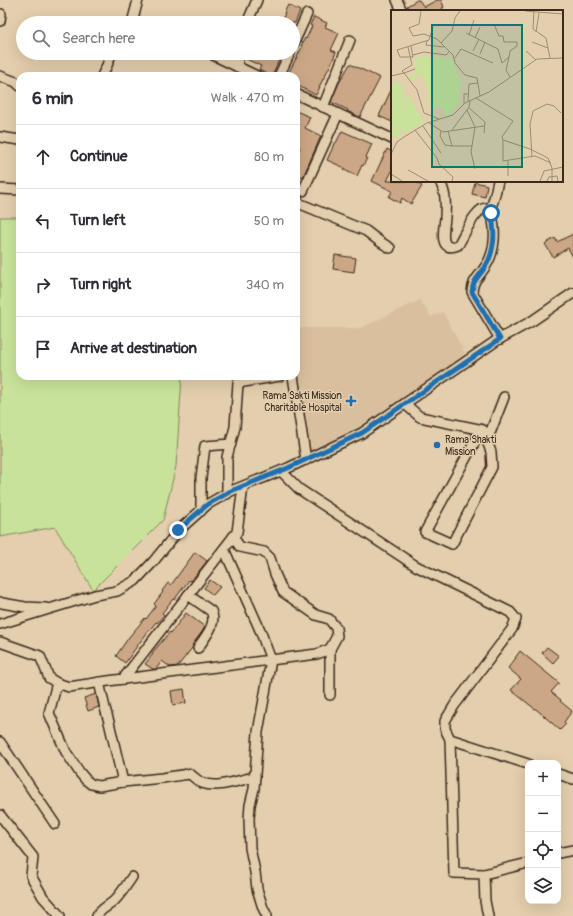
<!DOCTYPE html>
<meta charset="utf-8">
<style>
:root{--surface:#fff;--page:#f2f2f3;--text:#2b2b33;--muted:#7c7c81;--line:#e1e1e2}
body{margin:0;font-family:Pangolin,sans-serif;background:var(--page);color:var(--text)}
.controls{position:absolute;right:12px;bottom:12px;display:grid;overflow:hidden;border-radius:8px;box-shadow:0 4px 16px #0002}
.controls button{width:36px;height:36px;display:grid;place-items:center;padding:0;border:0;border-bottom:1px solid var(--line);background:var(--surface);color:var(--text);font:20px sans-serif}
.stop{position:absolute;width:12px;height:12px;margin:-9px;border:3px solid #1f6fb2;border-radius:50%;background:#fff}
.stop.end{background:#1f6fb2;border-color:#fff;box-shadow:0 1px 4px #0008}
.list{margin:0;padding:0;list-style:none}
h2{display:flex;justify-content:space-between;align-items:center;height:52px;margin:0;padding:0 16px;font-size:17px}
h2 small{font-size:13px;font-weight:400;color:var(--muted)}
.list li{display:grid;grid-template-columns:26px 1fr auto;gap:12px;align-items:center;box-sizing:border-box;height:64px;padding:0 16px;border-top:1px solid var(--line)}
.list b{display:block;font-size:15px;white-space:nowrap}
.list em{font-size:13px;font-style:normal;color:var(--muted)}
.icon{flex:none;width:22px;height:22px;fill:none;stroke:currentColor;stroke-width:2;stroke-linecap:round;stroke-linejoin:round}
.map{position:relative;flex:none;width:573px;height:916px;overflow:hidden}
.search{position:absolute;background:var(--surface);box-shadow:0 4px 16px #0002;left:16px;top:16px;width:284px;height:44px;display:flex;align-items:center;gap:10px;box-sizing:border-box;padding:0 14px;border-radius:22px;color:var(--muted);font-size:15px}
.panel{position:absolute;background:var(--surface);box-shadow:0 4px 16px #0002;left:16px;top:72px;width:284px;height:308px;border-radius:12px}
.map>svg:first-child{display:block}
</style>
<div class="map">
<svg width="573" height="916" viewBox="0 0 573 916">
<rect width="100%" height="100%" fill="#e3cead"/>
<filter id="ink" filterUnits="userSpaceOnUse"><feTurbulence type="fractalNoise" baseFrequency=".025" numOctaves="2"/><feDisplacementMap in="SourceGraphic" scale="8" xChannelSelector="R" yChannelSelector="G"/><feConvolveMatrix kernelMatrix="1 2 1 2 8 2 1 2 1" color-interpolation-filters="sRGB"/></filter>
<g filter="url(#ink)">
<path fill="#d9bf9e" d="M420 300 431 317 443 312 466 355 362 430 307 452 296 373V328H361Z"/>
<path fill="#c8e399" stroke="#82865c" d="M0 217H20V376H182L176 466 163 520 93 590 55 527 0 537Z"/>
<g fill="#cca786" stroke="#3b2a1e">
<path d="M417 0H419L424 7 437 0H441L444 7 442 8 444 11H409L407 6Z"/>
<path d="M288 5 300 11 295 23H281L285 13H284Z"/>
<path d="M314 17 327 23 325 27 339 33 331 50 336 52 330 66 319 87H320L316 95 296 85V76H287L302 47 301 46 305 38 306 39 312 26 310 25Z"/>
<path d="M245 53H254L264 58 266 53H282L272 76 259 70 261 66 244 58Z"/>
<path d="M350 64 380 78 360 117 347 111 348 110 331 102 339 83Z"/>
<path d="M392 88V122L379 116Z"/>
<path d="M296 111 310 117 305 128 321 136 303 177 301 176 296 188V156L300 148H299L300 147 296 145Z"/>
<path d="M342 131 372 144 366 157 367 158 363 166 362 165 357 176 344 170 345 168 327 160 332 149 334 143H336Z"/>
<path d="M387 149 392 152V171L387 181H414L422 186 411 204 402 198 400 203 389 197 392 191 372 181Z"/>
<path d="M475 182 487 185 485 197 472 194Z"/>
<path d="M573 234V257L568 248 553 257 545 244 555 238 557 242Z"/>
<path d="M335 255 356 258 354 272 333 269Z"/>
<path d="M195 552 207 561 191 581 189 580 174 600 173 599 162 613 164 615 157 623 156 622 140 642 125 663 116 656 129 637 145 618 146 619 156 606 154 604 163 592 162 591 168 583 171 585Z"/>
<path d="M210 580 220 587 213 595 204 588Z"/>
<path d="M186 613 205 627 202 632 192 645 193 646 192 648 178 666 170 667 162 661 156 669H153L145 664 153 654 152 653 170 632 171 633Z"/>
<path d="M547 647 559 656 553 663 542 653Z"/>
<path d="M520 651 559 683 551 692 561 700 560 701 572 711 564 722 566 724 560 730 536 709H535L511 690 521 679 508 668 516 658H515Z"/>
<path d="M184 689 186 703 173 705 171 691Z"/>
<path d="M96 694 99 707 88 711 84 698Z"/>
</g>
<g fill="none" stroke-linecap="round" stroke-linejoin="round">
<defs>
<g id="minor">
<path d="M397 0 402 11"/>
<path d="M0 21 1 14"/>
<path d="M132 23 138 0"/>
<path d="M247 23 257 0"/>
<path d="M293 45 307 14"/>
<path d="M213 55 257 76"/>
<path d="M237 66 239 53"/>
<path d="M0 76 16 82 20 86"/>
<path d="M102 76C106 67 109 63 111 53"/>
<path d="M279 76 290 53"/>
<path d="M296 94 392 139"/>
<path d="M323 107 350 40"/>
<path d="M0 137 20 140"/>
<path d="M440 181C442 186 445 193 445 199 446 205 445 212 445 218 444 228 438 254 458 245 463 238 477 203 488 209 491 211 492 216 493 220 496 237 494 256 483 270 477 279 473 280 472 292L500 339"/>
<path d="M0 189 20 190"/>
<path d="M303 191 338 114"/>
<path d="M296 202 366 231 379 241 390 248"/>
<path d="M489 210C494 205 496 188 498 181"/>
<path d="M293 376 306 460"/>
<path d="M405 404 420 417 483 430 491 452 492 467 452 544 425 532 477 438 479 429"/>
<path d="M487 441 504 397"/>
<path d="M281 471 299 489 416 566 510 612 516 619 512 629 454 706 445 721V729L450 739 528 764"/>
<path d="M227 494V457L235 427 238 383 280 376"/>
<path d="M201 511V478L205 446 231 444"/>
<path d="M233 537 240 547 264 552 270 558 275 574 283 592 316 615 329 619 336 628 337 636 330 649V695"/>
<path d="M224 549 260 630 271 660 258 732 254 789 250 805 249 819 250 848 255 872 257 889 263 908 267 916"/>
<path d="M188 595 211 611C218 624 204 638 198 648"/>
<path d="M0 602 2 603 25 607 46 608"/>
<path d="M0 624 95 595 117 591 135 581 153 562 179 530 208 504 231 491 288 468 362 433 496 341 532 321 573 293"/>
<path d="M0 642 40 656 45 668 49 678 57 683 69 687 108 681 317 654 330 649"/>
<path d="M123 679 237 532 243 487"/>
<path d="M99 682 105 708 109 722 123 782 162 778 189 774C194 776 197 781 202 783 219 789 238 780 255 777"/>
<path d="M57 683 49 713 66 752 80 773 86 780 91 784 99 786 123 782"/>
<path d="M450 739 454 873 484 874 528 863"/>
<path d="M0 742 55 824"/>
<path d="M558 774 573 779"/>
<path d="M0 815 33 857 31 876 43 897 60 916"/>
<path d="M558 853 573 850"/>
<path d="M484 874 485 901 488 916"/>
<path d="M97 916C100 909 109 906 114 901 121 894 126 886 132 877"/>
</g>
</defs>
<use href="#minor" stroke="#3b2a1e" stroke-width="12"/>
<use href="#minor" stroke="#e3cead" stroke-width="9"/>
</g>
</g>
<g fill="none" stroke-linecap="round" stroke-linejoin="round" filter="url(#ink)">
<path stroke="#1f6fb2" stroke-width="5" d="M178 530 208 504 231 491 288 468 362 433 500 339 472 292C473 280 477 279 483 270 495 254 496 232 491 213"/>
</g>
<g fill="#1f6fb2" stroke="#e3cead" stroke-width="1.5">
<path d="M349 395h4v4h4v4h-4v4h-4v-4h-4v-4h4z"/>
<circle cx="437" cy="445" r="4"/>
</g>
<g text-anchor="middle" stroke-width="3" stroke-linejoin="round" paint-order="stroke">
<g font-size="10" fill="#3b2a1e" stroke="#e3cead" text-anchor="end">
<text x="342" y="399">Rama Sakti Mission<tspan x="342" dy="12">Charitable Hospital</tspan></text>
<text x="445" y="443" text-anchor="start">Rama Shakti<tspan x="445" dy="12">Mission</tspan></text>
</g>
</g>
<g transform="translate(391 10)">
<rect width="172" height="172" fill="#e3cead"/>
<path d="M46 45 57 50 60 45 70 73 67 95 56 107 50 97 40 98 36 83 38 82 30 64 22 71 16 65 26 63 23 50 27 47 36 46 37 48H45ZM8 71 13 80V110L15 87 18 86 33 113 14 123 8 117 11 113 8 116 7 119 12 124 7 128 0 124V76Z" fill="#c8e399"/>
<path fill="none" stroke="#a08c74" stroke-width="1" d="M30 1 28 14 18 18 22 26 33 24 46 29 62 45 64 53 74 65 86 68 89 86M134 1 172 4M143 1 142 19 155 28 159 48M103 14 108 26H112L113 32H126V36L119 41 118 47M145 22 148 3M75 23 107 39 111 53 118 47 115 60 119 67M78 25 83 10M84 28 89 17M36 31 35 35 53 37M141 32 157 38M50 33 61 21 64 8 69 1M20 36 22 47H9L6 40 38 30 42 17M17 37 21 55 11 61 13 63 24 59M82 41 88 29M135 41 145 50M89 44 94 32M22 45 33 42 55 45 58 42M64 48 70 39 102 53M0 66 13 63 26 80 33 103 48 109M85 88 122 111 111 127 112 130 139 139 157 148 161 158V171M77 91 78 74 87 73M73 94V84H77M78 98 94 112 93 123M76 100 84 117 80 142 84 159M38 113 52 122 93 116M32 116 50 143M24 120 46 148 48 154 62 167 61 171M61 120 78 97 79 91M50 121 49 126 54 135 61 136M57 121 61 136H81M112 130V151L144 146 160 153M0 144 6 132 13 127 36 113 62 105 74 93 98 82 146 49 172 48M141 147 139 114 142 101 156 94 163 96 170 103M117 151V166M17 160 37 171M0 164 11 171M149 171 153 161 172 157M156 171 158 167 166 166 167 171"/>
<path fill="#0f766e" fill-opacity="0.15" stroke="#0f766e" stroke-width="2" d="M41 15H131V157H41Z"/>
<rect width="172" height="172" fill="none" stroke="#3b2a1e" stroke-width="2"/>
</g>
</svg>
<div class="controls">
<button>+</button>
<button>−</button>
<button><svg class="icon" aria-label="locate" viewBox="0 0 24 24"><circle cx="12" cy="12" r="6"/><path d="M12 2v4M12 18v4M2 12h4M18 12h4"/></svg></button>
<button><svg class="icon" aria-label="layers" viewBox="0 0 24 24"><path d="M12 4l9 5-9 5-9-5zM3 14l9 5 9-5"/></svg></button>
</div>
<div class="stop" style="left:491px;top:213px"></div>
<div class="stop end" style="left:178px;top:530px"></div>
<div class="search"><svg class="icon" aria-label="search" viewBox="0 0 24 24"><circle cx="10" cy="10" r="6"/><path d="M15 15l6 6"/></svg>Search here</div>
<section class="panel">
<h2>6 min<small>Walk · 470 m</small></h2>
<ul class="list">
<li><svg class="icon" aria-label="ahead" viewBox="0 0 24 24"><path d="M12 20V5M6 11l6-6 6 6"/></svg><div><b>Continue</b></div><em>80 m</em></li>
<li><svg class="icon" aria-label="left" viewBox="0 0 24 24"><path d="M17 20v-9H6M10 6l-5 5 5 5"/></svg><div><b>Turn left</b></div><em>50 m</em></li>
<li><svg class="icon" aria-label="right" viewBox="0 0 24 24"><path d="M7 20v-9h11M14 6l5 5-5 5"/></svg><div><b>Turn right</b></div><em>340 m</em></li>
<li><svg class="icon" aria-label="arrive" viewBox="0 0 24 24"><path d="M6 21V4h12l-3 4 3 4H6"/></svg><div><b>Arrive at destination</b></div></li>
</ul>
</section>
</div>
